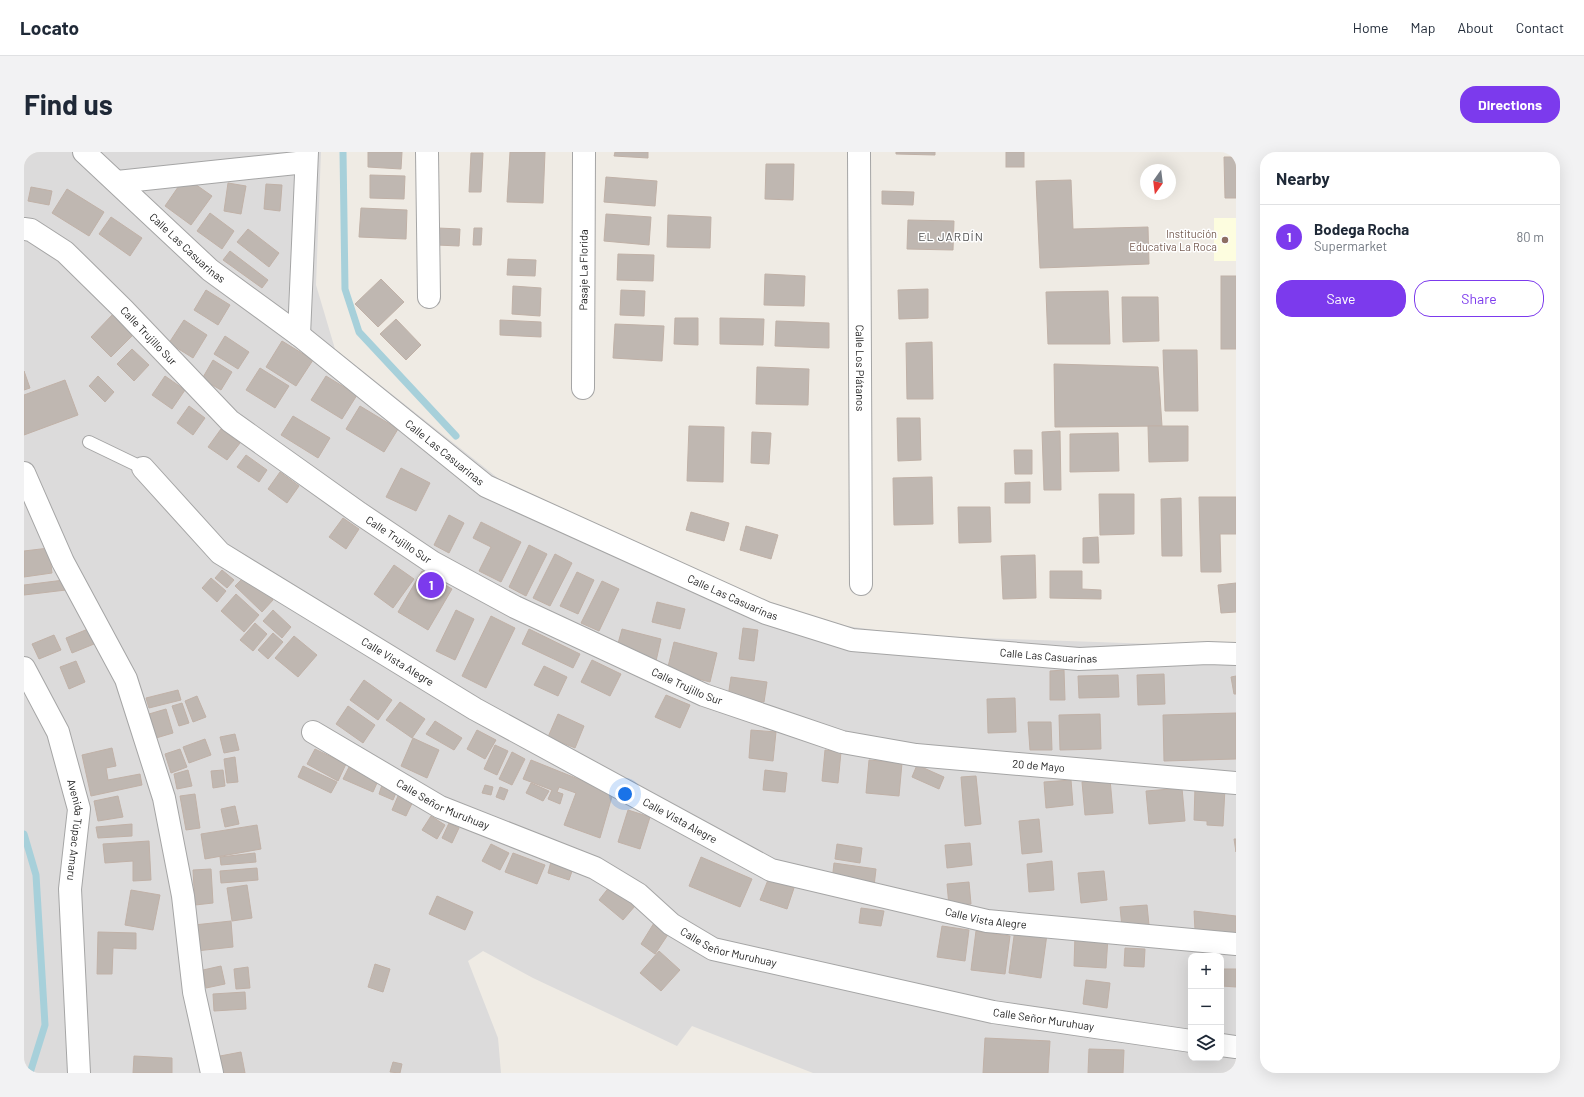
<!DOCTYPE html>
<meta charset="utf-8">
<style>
body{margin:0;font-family:Barlow,sans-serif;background:#f2f2f3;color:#1f2937}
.controls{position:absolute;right:12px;bottom:12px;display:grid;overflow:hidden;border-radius:8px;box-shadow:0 4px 16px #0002}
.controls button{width:36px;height:36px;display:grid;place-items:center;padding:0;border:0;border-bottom:1px solid #e0e1e3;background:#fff;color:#1f2937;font:20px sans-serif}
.compass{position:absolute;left:1116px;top:12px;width:36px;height:36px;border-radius:50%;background:#fff;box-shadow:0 4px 16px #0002;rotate:194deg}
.you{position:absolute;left:601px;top:642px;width:14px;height:14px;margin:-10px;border:3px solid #fff;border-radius:50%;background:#1a73e8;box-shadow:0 0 0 6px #1a73e833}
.badge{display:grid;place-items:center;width:26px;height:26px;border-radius:50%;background:#7c3aed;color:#fff;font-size:13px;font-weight:700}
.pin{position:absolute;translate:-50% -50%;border:2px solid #fff;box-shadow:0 1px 4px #0006}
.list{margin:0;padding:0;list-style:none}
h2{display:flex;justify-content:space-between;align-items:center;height:52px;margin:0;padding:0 16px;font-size:17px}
h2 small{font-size:13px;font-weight:400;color:#747a83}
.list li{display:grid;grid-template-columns:26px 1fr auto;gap:12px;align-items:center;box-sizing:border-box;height:64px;padding:0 16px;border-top:1px solid #e0e1e3}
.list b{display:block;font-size:15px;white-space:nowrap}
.list p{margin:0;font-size:13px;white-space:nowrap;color:#747a83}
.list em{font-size:13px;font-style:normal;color:#747a83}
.actions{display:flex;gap:8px;padding:12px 16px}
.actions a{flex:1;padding:9px 0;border:1px solid #7c3aed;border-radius:16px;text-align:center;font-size:14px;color:#7c3aed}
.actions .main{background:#7c3aed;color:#fff}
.icon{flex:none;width:22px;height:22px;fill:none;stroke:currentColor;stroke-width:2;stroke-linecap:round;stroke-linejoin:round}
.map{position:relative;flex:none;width:1212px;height:921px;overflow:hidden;border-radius:16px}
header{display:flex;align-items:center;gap:24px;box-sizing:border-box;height:56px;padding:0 20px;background:#fff;border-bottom:1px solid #e0e1e3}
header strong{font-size:19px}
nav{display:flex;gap:22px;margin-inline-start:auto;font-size:14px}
.intro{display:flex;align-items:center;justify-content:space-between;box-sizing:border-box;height:96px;padding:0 24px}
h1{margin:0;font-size:28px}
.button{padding:10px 18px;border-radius:16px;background:#7c3aed;color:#fff;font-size:14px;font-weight:700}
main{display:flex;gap:24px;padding:0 24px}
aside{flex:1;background:#fff;border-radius:16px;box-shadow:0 4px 16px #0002}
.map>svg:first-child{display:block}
</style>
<header>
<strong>Locato</strong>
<nav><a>Home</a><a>Map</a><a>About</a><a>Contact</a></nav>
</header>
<div class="intro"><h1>Find us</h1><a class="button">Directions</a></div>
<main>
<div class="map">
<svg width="1212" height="921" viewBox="0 0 1212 921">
<rect width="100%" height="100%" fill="#efebe4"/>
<path fill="#dcdbdb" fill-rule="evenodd" d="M0,0H297L292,133L311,197L475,327L713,440L815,473L895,484L1160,493L1212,497V921H789L668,874L653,894L509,826L459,799L444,809L474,886L477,921H0ZM1167,804H1197V906H1167Z"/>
<rect fill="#fdfddf" x="1190" y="66" width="22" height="43"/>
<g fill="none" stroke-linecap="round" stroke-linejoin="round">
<g stroke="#a7d0da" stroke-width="7">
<polyline points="319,0 321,137 335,180 432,284"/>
<polyline points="0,682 12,723 21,873 6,921"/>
</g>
</g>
<g fill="#bfb7b1" stroke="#c0b1a7">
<polygon points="344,0 378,0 377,17 344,15"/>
<polygon points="486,0 521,0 519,51 483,50"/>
<polygon points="591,0 624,0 624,6 590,4"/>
<polygon points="872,0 911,0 911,3 872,2"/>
<rect x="982" y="0" width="18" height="15"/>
<polygon points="447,1 459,1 457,40 445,40"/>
<polygon points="1200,5 1212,5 1212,46 1201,46"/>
<polygon points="742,12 770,12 769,48 741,47"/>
<polygon points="346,23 381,24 380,47 346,46"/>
<polygon points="161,25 188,44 167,73 141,54"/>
<polygon points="582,25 633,29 631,54 580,50"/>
<polygon points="1047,28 1049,77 1124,75 1125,112 1016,116 1012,29"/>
<polygon points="204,31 222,34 217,62 200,59"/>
<polygon points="242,32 258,33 256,59 240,57"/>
<polygon points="7,35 28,39 25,53 4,49"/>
<polygon points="43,37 80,60 65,84 28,61"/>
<polygon points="858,39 890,40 889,53 858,52"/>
<polygon points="337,56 383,58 382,87 335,85"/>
<polygon points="186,61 210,79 198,97 173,79"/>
<polygon points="582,62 627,65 625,93 580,89"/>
<polygon points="644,63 687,65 686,96 643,95"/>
<polygon points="87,65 118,86 106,104 75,82"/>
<polygon points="884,68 930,69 929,98 883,97"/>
<polygon points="414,76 436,77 435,94 413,93"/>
<polygon points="450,76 458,76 457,93 449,93"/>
<polygon points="224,77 255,101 245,115 213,90"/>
<polygon points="206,99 244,128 238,136 199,108"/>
<polygon points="594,102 630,103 629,129 593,128"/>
<polygon points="484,107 512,108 511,124 483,123"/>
<polygon points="741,122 781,124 780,154 740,153"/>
<rect x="1197" y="124" width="15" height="73"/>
<polygon points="357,127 380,150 354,175 331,152"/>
<polygon points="489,134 517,136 516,164 488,162"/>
<polygon points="904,137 904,166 875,167 874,138"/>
<polygon points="182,138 206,153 194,173 170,158"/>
<polygon points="597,138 621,139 620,164 596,163"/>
<polygon points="1084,139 1086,192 1024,192 1022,140"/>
<polygon points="1098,145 1134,145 1135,189 1099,190"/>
<polygon points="90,161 111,181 87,205 67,185"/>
<polygon points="651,166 674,166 674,193 650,192"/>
<polygon points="696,166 740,167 739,193 696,192"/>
<polygon points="372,167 397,193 382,208 356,182"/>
<polygon points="160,168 183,183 169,206 145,191"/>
<polygon points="476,168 517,170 517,185 476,183"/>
<polygon points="752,169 805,171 805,196 751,194"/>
<polygon points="591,172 640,174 638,209 589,206"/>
<polygon points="201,184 225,200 214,217 190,202"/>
<polygon points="258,189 289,208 272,234 242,215"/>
<polygon points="908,190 909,247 883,247 882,191"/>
<polygon points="108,197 125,213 110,229 93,212"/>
<polygon points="1139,198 1173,198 1174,259 1141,259"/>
<polygon points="189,208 208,220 197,238 178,227"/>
<polygon points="1030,212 1134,215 1138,274 1031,275"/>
<polygon points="733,215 785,217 784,253 732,252"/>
<polygon points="236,216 265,234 251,256 222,238"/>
<polygon points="0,219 6,236 0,238"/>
<polygon points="74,224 90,240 81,250 65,234"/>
<polygon points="141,224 161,238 148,257 128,243"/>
<polygon points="302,224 333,243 318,267 287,248"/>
<polygon points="41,228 54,263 0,283 0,243"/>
<polygon points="165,254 181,266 169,283 153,271"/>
<polygon points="336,254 374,277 360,300 322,277"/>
<polygon points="269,264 306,286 294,306 257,283"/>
<polygon points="873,266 896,266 897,308 874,309"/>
<polygon points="665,274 700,275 699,330 663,329"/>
<polygon points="1124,274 1164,274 1164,309 1125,310"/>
<polygon points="197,277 216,291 203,308 184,295"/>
<polygon points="1036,279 1037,338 1020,338 1018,280"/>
<polygon points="728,280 747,281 745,312 727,311"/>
<polygon points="1094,281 1095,319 1046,320 1046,282"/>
<polygon points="990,298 1008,298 1008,322 991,322"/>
<polygon points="222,303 243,318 235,330 213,315"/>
<polygon points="377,316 406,331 392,359 362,345"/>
<polygon points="256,320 275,334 263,351 244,337"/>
<polygon points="908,325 909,372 870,373 869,326"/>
<polygon points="1006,330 1006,351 981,351 981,331"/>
<polygon points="1075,342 1110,342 1110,382 1076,383"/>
<polygon points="1175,345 1212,345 1212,382 1196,382 1197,420 1177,420"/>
<polygon points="1157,346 1158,404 1138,404 1137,347"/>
<polygon points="934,355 966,355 967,390 935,391"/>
<polygon points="667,360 705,371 700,389 662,378"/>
<polygon points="425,363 440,371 425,401 410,393"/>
<polygon points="319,366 335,377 322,397 305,385"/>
<polygon points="457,370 497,390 477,430 455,419 467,395 449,386"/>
<polygon points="722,374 754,383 747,407 716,398"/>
<polygon points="1074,385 1075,411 1059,411 1059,386"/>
<polygon points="505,393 523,402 502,444 485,435"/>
<polygon points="25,396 28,421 0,425 0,399"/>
<polygon points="531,402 548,411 526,454 509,446"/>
<polygon points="1011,403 1012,446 979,447 977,404"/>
<polygon points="370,413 390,427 369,456 350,442"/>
<polygon points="198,418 210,428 203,436 191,426"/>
<polygon points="398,419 428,437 404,478 374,460"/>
<polygon points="1026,419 1058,419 1058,437 1077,438 1077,447 1026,446"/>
<polygon points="553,420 570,428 554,462 536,454"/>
<polygon points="223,422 249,448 238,460 211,434"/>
<polygon points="187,426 202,439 193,450 178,436"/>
<polygon points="40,428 42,438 0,443 0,433"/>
<polygon points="578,429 595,437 575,479 557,471"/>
<polygon points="1212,431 1212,460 1197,461 1194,433"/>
<polygon points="212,442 235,463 220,480 197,459"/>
<polygon points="633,450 661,457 656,477 628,470"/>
<polygon points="249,458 267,475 258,486 239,469"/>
<polygon points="432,458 450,467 431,508 412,499"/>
<polygon points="467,464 491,476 462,536 438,524"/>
<polygon points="231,471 243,482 229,499 216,488"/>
<polygon points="719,476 734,478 730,509 715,507"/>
<polygon points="64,477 70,492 48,501 42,486"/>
<polygon points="505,477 556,502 549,516 498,492"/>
<polygon points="598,477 637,487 632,509 592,499"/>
<polygon points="249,481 259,490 244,507 234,498"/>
<polygon points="30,483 37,498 15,507 8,492"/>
<polygon points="270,484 293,503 274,525 251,506"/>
<polygon points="650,490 693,501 686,530 643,519"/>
<polygon points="568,508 597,522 586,544 557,530"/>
<polygon points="52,509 61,530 45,537 36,515"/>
<polygon points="520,514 543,525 534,544 510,533"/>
<polygon points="1040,518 1041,548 1026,548 1026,519"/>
<polygon points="1140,522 1141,552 1114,553 1113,523"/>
<polygon points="1094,523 1095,545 1055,546 1054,524"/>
<polygon points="1212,524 1212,542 1210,542 1207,525"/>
<polygon points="707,525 743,530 740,550 704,545"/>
<polygon points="340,528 368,548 354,568 326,548"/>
<polygon points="154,538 157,548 125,556 122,546"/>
<polygon points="642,543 666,553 656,576 631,565"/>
<polygon points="173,544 182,565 169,570 161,549"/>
<polygon points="991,546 992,580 964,581 963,547"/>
<polygon points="376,550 401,567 388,586 362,568"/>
<polygon points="158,551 165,571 155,574 148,554"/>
<polygon points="324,554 351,573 339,591 312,572"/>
<polygon points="142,557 149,581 132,586 125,562"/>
<polygon points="1212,561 1212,607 1140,609 1139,563"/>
<polygon points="534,562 560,574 551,596 524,585"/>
<polygon points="1076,562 1077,597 1036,598 1035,563"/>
<polygon points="411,569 438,586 430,598 402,582"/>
<polygon points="1004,570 1027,570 1028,598 1006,598"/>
<polygon points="453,578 472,588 461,607 443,597"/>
<polygon points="727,578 752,580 749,609 725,606"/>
<polygon points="211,582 215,598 200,601 196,585"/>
<polygon points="389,586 415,598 403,626 377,614"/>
<polygon points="181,587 187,603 165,611 159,595"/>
<polygon points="471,593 484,599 473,623 460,617"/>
<polygon points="88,596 92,614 82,616 84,628 116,622 118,633 67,644 58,603"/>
<polygon points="156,597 163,615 147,621 141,602"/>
<polygon points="291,597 322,612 314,629 283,612"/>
<polygon points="801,598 817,600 814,631 798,629"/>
<polygon points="488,600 501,607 488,633 475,627"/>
<polygon points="211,605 214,630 203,631 200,607"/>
<polygon points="507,608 589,641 576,686 540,673 552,641 535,635 533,640 539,642 536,652 524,647 528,638 499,627"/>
<polygon points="845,608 878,611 875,644 842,641"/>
<polygon points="327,611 356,624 349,640 319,627"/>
<polygon points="893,613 920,625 915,637 888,625"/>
<polygon points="279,614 313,630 307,641 274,625"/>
<polygon points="164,618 168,634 153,637 150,622"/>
<polygon points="199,618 201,634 189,636 187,619"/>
<polygon points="741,618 763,621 761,640 739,638"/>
<polygon points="952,624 957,672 941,674 937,625"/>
<polygon points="1086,627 1089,661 1061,663 1058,630"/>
<polygon points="1047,628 1049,653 1022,656 1020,630"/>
<polygon points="359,630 374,636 369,648 355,642"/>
<polygon points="507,631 525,639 519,649 502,641"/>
<polygon points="461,633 469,635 467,643 458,641"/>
<polygon points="476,635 484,638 480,648 472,645"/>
<polygon points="1171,635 1201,636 1199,674 1183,673 1183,669 1170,668"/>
<polygon points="1158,636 1161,669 1125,672 1122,639"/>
<polygon points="377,637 392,643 382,664 368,658"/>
<polygon points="171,642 176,676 162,678 156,644"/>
<polygon points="94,644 99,665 74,669 70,649"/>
<polygon points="211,654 215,672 201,675 197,657"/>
<polygon points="604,658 626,665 616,697 594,690"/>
<polygon points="407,664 421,673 413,687 398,678"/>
<polygon points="1015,667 1018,700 998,702 995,669"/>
<polygon points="425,671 435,676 428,691 418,686"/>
<polygon points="108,672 108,684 74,686 72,675"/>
<polygon points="233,673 237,697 181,707 177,682"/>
<polygon points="1210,687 1212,687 1212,700"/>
<polygon points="125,689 127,728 109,729 109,709 81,711 79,692"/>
<polygon points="946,691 948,713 923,716 921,693"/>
<polygon points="467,692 485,701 476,718 458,709"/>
<polygon points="813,692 838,696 836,711 811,707"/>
<polygon points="231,701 232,710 197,713 196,705"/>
<polygon points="489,701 521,713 513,732 481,720"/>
<polygon points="677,705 728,727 716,755 665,734"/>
<polygon points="528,706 550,713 545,728 524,721"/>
<polygon points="1028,709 1030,738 1005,740 1003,712"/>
<polygon points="810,711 852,717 850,734 808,729"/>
<polygon points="233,716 234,728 197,731 196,719"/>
<polygon points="187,717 189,751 171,753 169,718"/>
<polygon points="1080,719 1083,748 1057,751 1054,721"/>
<polygon points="744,728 770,736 763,757 736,748"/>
<polygon points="945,730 947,752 925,754 923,732"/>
<polygon points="223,733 228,766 208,769 203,736"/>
<polygon points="586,734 611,754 599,768 575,748"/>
<polygon points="107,738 136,743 129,778 101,773"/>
<polygon points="413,744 449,760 441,778 405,762"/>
<polygon points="1123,753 1125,773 1098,775 1096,755"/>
<polygon points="837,756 860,759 857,774 835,771"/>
<polygon points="1170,759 1212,764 1212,783 1171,778"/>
<polygon points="207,769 209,795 172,799 170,773"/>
<polygon points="630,771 645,781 631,802 617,792"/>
<polygon points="918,774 945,778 941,809 913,805"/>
<polygon points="991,777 1023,782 1017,826 985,821"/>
<polygon points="952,779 986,784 981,822 947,818"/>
<polygon points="74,780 112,781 112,797 89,796 88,822 73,822"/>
<polygon points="1051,783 1084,785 1082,816 1050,814"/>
<polygon points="1101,796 1121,797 1120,815 1100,814"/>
<polygon points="635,799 656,818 637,839 616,821"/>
<polygon points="351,812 366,817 359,840 344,835"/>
<polygon points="197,814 201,832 182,836 179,818"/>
<polygon points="224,815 226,836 212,837 210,817"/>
<polygon points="1197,817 1212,817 1212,835 1198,834"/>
<polygon points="1062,828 1086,831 1083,856 1059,852"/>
<polygon points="221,840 222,857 190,859 189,842"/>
<polygon points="961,886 1026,889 1024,921 959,921"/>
<polygon points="1065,897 1100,898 1099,921 1064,921"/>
<polygon points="217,900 221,921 199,921 196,904"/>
<polygon points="110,904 148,906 148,921 109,921"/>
<polygon points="369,910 378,912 376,921 366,920"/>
</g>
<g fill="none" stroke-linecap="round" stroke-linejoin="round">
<defs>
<polyline id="lane" points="65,290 119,316"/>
<g id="street">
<path id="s1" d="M60,0L186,118L275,183L462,334L742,461L828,488L1055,507L1184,501L1212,502"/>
<polyline points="403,0 405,145"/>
<path id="s2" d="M835,0L837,432"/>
<polyline points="93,30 282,10"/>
<path id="s3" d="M0,77L7,78L41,100L99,157L206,269L335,361L408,410L491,455L680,543L818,590L892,603L1212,631"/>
<polyline points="275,183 283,0"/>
<path id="s4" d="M559,236L560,0"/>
<path id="s5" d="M119,316L196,401L451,557L747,718L963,769L1212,792"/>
<polyline points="0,321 39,410 102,527 140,646 159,744 170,840 188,921"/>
<path id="s6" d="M0,516L34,580L55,657L46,737L55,921"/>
<path id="s7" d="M289,580L416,655L571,716L614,742L647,772L689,797L969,860L1167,889"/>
<polyline points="1197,893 1212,895"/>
</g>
</defs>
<use href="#lane" stroke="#a5a5a5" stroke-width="14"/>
<use href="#street" stroke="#a5a5a5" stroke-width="24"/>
<use href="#lane" stroke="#fff" stroke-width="12"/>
<use href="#street" stroke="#fff" stroke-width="22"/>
</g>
<circle fill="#8d6e63" stroke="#fff" stroke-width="1.5" cx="1201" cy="88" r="4"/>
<g text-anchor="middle" stroke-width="3" stroke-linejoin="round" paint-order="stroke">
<g font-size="11" fill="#785e54" stroke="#fff" text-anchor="end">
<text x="1193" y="86">Institución<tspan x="1193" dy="13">Educativa La Roca</tspan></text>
</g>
<g font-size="11" fill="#1e1e1e" stroke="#fff">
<text dy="4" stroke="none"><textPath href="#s1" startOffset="141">Calle Las Casuarinas</textPath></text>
<text dy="4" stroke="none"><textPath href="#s4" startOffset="118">Pasaje La Florida</textPath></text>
<text dy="4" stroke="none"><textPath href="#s3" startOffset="166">Calle Trujillo Sur</textPath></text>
<text dy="4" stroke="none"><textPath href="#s2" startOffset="216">Calle Los Plátanos</textPath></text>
<text dy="4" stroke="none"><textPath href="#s1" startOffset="470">Calle Las Casuarinas</textPath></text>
<text dy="4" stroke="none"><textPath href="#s3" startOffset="490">Calle Trujillo Sur</textPath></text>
<text dy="4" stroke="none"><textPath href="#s1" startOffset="794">Calle Las Casuarinas</textPath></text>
<text dy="4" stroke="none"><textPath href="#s1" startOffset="1118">Calle Las Casuarinas</textPath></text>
<text dy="4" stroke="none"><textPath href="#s5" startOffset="323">Calle Vista Alegre</textPath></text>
<text dy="4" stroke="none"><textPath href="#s3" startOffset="814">Calle Trujillo Sur</textPath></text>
<text dy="4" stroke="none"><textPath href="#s3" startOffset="1177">20 de Mayo</textPath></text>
<text dy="4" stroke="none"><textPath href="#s7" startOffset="149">Calle Señor Muruhuay</textPath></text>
<text dy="4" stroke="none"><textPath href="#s5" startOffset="647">Calle Vista Alegre</textPath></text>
<text dy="4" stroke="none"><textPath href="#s6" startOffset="173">Avenida Túpac Amaru</textPath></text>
<text dy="4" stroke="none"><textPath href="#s5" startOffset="971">Calle Vista Alegre</textPath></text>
<text dy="4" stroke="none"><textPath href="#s7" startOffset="472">Calle Señor Muruhuay</textPath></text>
<text dy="4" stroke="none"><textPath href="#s7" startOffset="796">Calle Señor Muruhuay</textPath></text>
</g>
<g font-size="12" letter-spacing="1" fill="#515151" stroke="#fff">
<text x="927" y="89">EL JARDÍN</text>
</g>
</g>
</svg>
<div class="controls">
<button>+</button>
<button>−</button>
<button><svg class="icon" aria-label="layers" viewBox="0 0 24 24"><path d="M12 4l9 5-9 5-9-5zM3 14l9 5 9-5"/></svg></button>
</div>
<svg class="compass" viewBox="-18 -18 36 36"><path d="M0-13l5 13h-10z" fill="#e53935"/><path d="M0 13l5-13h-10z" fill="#747a83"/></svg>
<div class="you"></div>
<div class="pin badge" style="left:407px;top:433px">1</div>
</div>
<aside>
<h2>Nearby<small></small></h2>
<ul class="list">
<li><span class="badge">1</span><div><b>Bodega Rocha</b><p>Supermarket</p></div><em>80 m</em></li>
</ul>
<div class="actions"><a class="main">Save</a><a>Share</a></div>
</aside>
</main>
